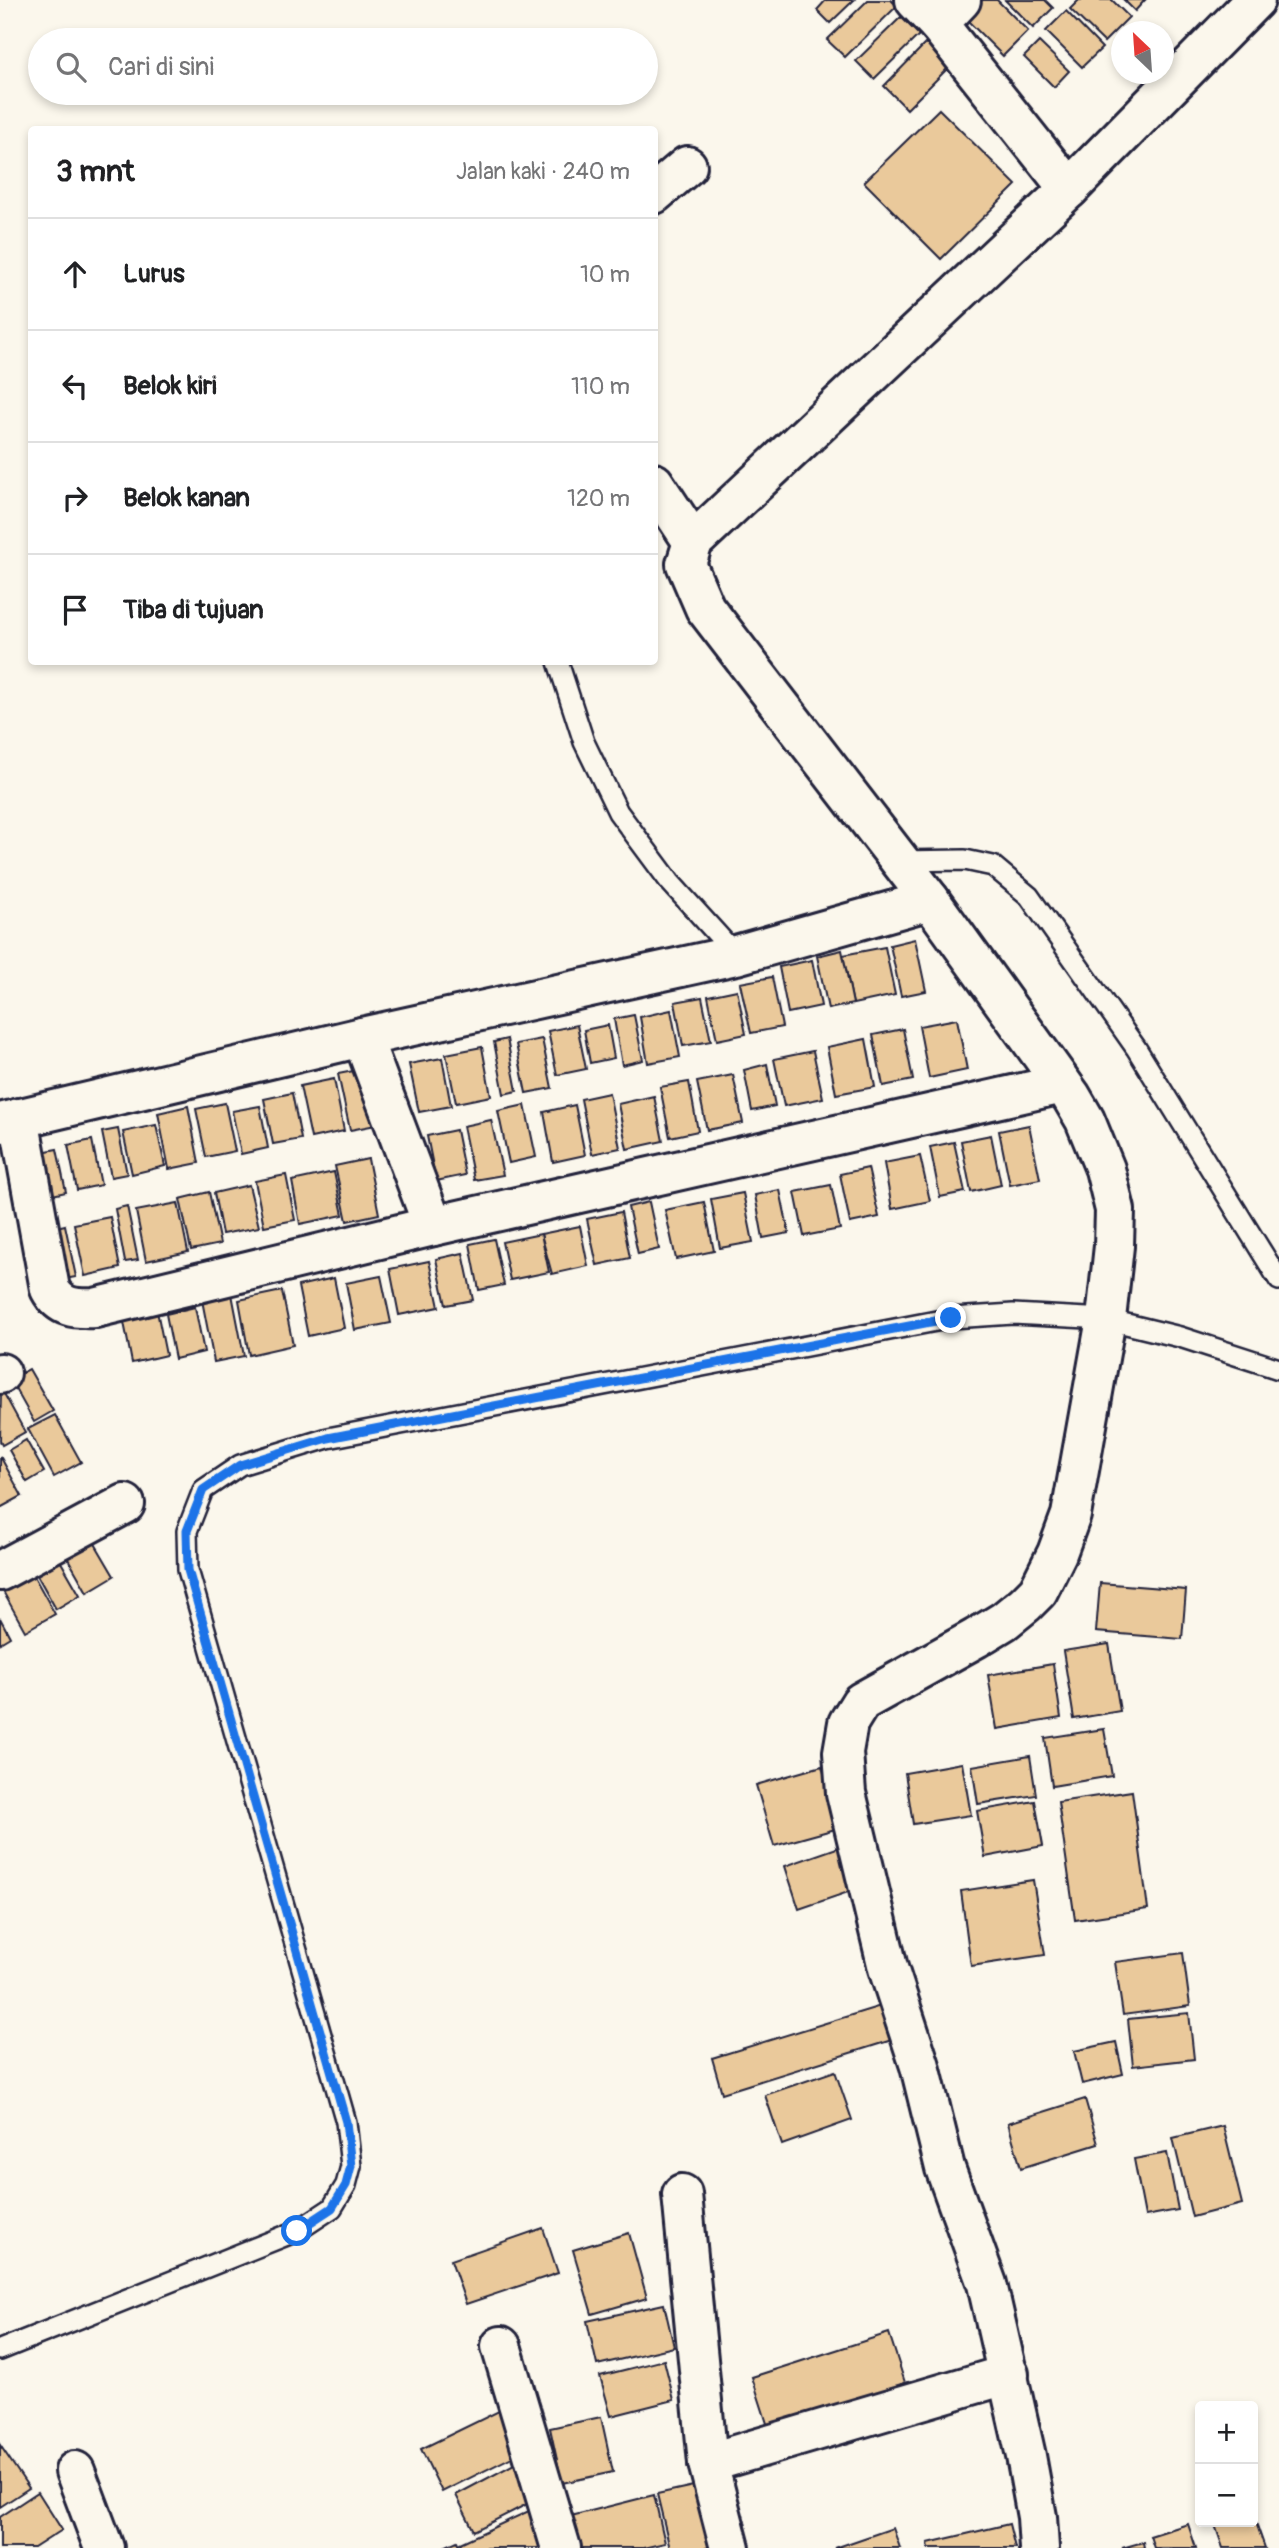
<!DOCTYPE html>
<html lang="id">
<meta charset="utf-8">
<style>
body{margin:0;font-family:Pangolin,sans-serif;background:#f6f6f6;color:#202124}
.controls{position:absolute;right:21px;bottom:21px;display:grid;overflow:hidden;border-radius:7px;box-shadow:0 4px 10px #0003}
.controls button{width:63px;height:63px;display:grid;place-items:center;padding:0;border:0;border-bottom:2px solid #e0e0e0;background:#fff;color:#202124;font:35px sans-serif}
.compass{position:absolute;left:1111px;top:21px;width:63px;height:63px;border-radius:50%;background:#fff;box-shadow:0 4px 10px #0003;rotate:335deg}
.stop{position:absolute;width:21px;height:21px;margin:-16px;border:5px solid #1a73e8;border-radius:50%;background:#fff}
.stop.end{background:#1a73e8;border-color:#fff;box-shadow:0 2px 7px #0008}
.list{margin:0;padding:0;list-style:none}
h2{display:flex;justify-content:space-between;align-items:center;height:91px;margin:0;padding:0 28px;font-size:30px}
h2 small{font-size:23px;font-weight:400;color:#757577}
.list li{display:grid;grid-template-columns:46px 1fr auto;gap:21px;align-items:center;box-sizing:border-box;height:112px;padding:0 28px;border-top:2px solid #e0e0e0}
.list b{display:block;font-size:26px;white-space:nowrap}
.list em{font-size:23px;font-style:normal;color:#757577}
.icon{flex:none;width:38px;height:38px;fill:none;stroke:currentColor;stroke-width:2;stroke-linecap:round;stroke-linejoin:round}
.map{position:relative;flex:none;width:1279px;height:2548px;overflow:hidden}
.search{position:absolute;background:#fff;box-shadow:0 4px 10px #0003;left:28px;top:28px;width:630px;height:77px;display:flex;align-items:center;gap:18px;box-sizing:border-box;padding:0 24px;border-radius:38px;color:#757577;font-size:26px}
.panel{position:absolute;background:#fff;box-shadow:0 4px 10px #0003;left:28px;top:126px;width:630px;height:539px;border-radius:7px}
.map>svg:first-child{display:block}
</style>
<div class="map">
<svg width="1279" height="2548" viewBox="0 0 1279 2548">
<rect width="100%" height="100%" fill="#fbf7ec"/>
<filter id="ink" filterUnits="userSpaceOnUse"><feTurbulence type="fractalNoise" baseFrequency=".0143" numOctaves="2"/><feDisplacementMap in="SourceGraphic" scale="14" xChannelSelector="R" yChannelSelector="G"/><feConvolveMatrix kernelMatrix="1 2 1 2 8 2 1 2 1" color-interpolation-filters="sRGB"/></filter>
<g filter="url(#ink)">
<g fill="#eac99b" stroke="#22223b" stroke-width="2">
<polygon points="826,0 854,0 830,23 817,10"/>
<polygon points="868,0 891,0 897,6 845,57 827,40"/>
<polygon points="979,0 997,0 1028,31 1003,56 963,16"/>
<polygon points="1005,0 1045,0 1053,8 1033,28"/>
<polygon points="1079,0 1112,0 1129,17 1104,42 1070,9"/>
<polygon points="1124,0 1145,0 1135,11"/>
<polygon points="1066,11 1102,48 1082,67 1046,31"/>
<polygon points="901,17 919,35 874,79 856,61"/>
<polygon points="1039,42 1069,71 1054,87 1024,57"/>
<polygon points="926,43 950,66 907,109 884,86"/>
<polygon points="939,109 1016,185 941,259 864,182"/>
<polygon points="915,939 926,991 901,996 890,945"/>
<polygon points="885,947 895,995 853,1004 843,955"/>
<polygon points="842,950 853,1004 828,1009 817,956"/>
<polygon points="812,960 821,1006 788,1013 779,967"/>
<polygon points="772,977 782,1027 751,1033 740,983"/>
<polygon points="737,990 746,1034 717,1040 708,996"/>
<polygon points="702,997 711,1041 683,1046 675,1002"/>
<polygon points="671,1010 680,1057 648,1063 640,1017"/>
<polygon points="634,1015 643,1060 622,1065 614,1019"/>
<polygon points="957,1019 967,1070 929,1078 919,1026"/>
<polygon points="577,1025 586,1069 557,1075 548,1031"/>
<polygon points="608,1025 614,1058 590,1063 584,1030"/>
<polygon points="903,1029 913,1080 883,1086 873,1035"/>
<polygon points="507,1039 517,1091 504,1094 494,1042"/>
<polygon points="542,1039 552,1088 526,1093 516,1044"/>
<polygon points="866,1039 875,1087 836,1094 827,1047"/>
<polygon points="482,1047 491,1096 456,1103 446,1054"/>
<polygon points="813,1051 823,1098 784,1106 774,1059"/>
<polygon points="442,1058 451,1106 419,1112 409,1064"/>
<polygon points="767,1064 775,1106 752,1111 744,1070"/>
<polygon points="364,1069 376,1125 350,1130 338,1074"/>
<polygon points="733,1075 743,1123 707,1130 697,1082"/>
<polygon points="334,1079 344,1131 311,1138 300,1086"/>
<polygon points="689,1082 698,1131 670,1137 660,1087"/>
<polygon points="292,1093 301,1139 273,1144 264,1099"/>
<polygon points="609,1093 620,1148 592,1154 581,1099"/>
<polygon points="654,1096 663,1141 627,1149 618,1104"/>
<polygon points="225,1103 235,1151 206,1157 196,1109"/>
<polygon points="525,1105 536,1157 509,1163 498,1111"/>
<polygon points="575,1105 585,1155 553,1162 544,1112"/>
<polygon points="188,1106 199,1163 169,1169 158,1113"/>
<polygon points="260,1106 268,1148 241,1154 232,1111"/>
<polygon points="491,1120 503,1175 474,1180 463,1126"/>
<polygon points="156,1125 165,1166 132,1174 123,1132"/>
<polygon points="1029,1125 1040,1179 1010,1185 999,1131"/>
<polygon points="118,1129 127,1174 111,1177 102,1132"/>
<polygon points="456,1130 465,1175 436,1181 427,1136"/>
<polygon points="991,1135 1001,1185 971,1192 961,1141"/>
<polygon points="92,1140 101,1185 77,1190 68,1145"/>
<polygon points="954,1142 965,1192 940,1197 930,1147"/>
<polygon points="57,1149 66,1192 39,1198 31,1154"/>
<polygon points="920,1156 930,1201 892,1209 884,1163"/>
<polygon points="368,1159 379,1214 347,1221 335,1166"/>
<polygon points="868,1168 879,1217 850,1223 840,1174"/>
<polygon points="334,1172 343,1215 300,1224 292,1181"/>
<polygon points="286,1175 295,1220 264,1226 255,1181"/>
<polygon points="249,1185 259,1227 222,1234 214,1193"/>
<polygon points="831,1185 840,1229 804,1236 795,1192"/>
<polygon points="780,1190 789,1233 763,1238 755,1195"/>
<polygon points="209,1192 220,1244 191,1250 180,1199"/>
<polygon points="743,1193 753,1242 720,1248 711,1199"/>
<polygon points="649,1202 659,1249 638,1254 628,1207"/>
<polygon points="704,1202 714,1251 676,1259 665,1210"/>
<polygon points="178,1203 188,1252 146,1261 136,1211"/>
<polygon points="127,1206 138,1260 125,1262 115,1209"/>
<polygon points="621,1212 630,1258 597,1265 587,1219"/>
<polygon points="110,1217 120,1268 85,1276 74,1224"/>
<polygon points="65,1225 76,1277 58,1280 48,1229"/>
<polygon points="580,1226 588,1266 552,1274 541,1234"/>
<polygon points="541,1234 549,1272 510,1280 502,1242"/>
<polygon points="494,1239 504,1285 479,1290 470,1244"/>
<polygon points="463,1253 473,1300 446,1305 436,1259"/>
<polygon points="429,1261 439,1307 399,1315 390,1269"/>
<polygon points="381,1276 391,1323 355,1330 346,1283"/>
<polygon points="334,1278 344,1328 308,1336 298,1286"/>
<polygon points="282,1291 293,1345 249,1355 239,1300"/>
<polygon points="232,1294 244,1356 214,1362 202,1300"/>
<polygon points="195,1307 204,1352 175,1359 166,1314"/>
<polygon points="157,1311 166,1355 132,1363 123,1317"/>
<polygon points="29,1369 53,1411 34,1422 10,1379"/>
<polygon points="1,1388 25,1432 2,1445 0,1441"/>
<polygon points="55,1415 81,1462 54,1477 28,1429"/>
<polygon points="26,1440 44,1472 27,1482 9,1450"/>
<polygon points="0,1456 22,1496 0,1508"/>
<polygon points="90,1535 114,1576 87,1592 63,1550"/>
<polygon points="54,1550 80,1595 56,1609 31,1564"/>
<polygon points="30,1569 55,1614 25,1631 0,1586"/>
<polygon points="1100,1583 1186,1590 1182,1639 1096,1632"/>
<polygon points="0,1618 10,1637 0,1643"/>
<polygon points="1109,1644 1120,1711 1074,1719 1063,1651"/>
<polygon points="1053,1664 1061,1718 997,1729 988,1675"/>
<polygon points="1104,1729 1112,1776 1052,1786 1045,1738"/>
<polygon points="1030,1756 1036,1795 978,1804 972,1766"/>
<polygon points="962,1763 971,1815 913,1824 905,1773"/>
<polygon points="822,1766 839,1828 774,1846 756,1785"/>
<polygon points="1132,1791 1148,1909 1075,1920 1058,1802"/>
<polygon points="1035,1801 1043,1846 985,1857 977,1811"/>
<polygon points="851,1843 866,1886 799,1909 785,1866"/>
<polygon points="1033,1880 1045,1955 971,1966 961,1891"/>
<polygon points="1183,1953 1190,2006 1123,2015 1115,1962"/>
<polygon points="884,2005 895,2039 722,2093 712,2058"/>
<polygon points="1189,2013 1194,2059 1133,2066 1128,2019"/>
<polygon points="1116,2042 1123,2074 1082,2084 1074,2051"/>
<polygon points="835,2071 852,2120 782,2145 765,2095"/>
<polygon points="1085,2099 1098,2144 1021,2168 1008,2123"/>
<polygon points="1223,2126 1242,2204 1192,2217 1173,2138"/>
<polygon points="1167,2153 1178,2210 1145,2216 1134,2159"/>
<polygon points="543,2228 558,2273 466,2304 451,2260"/>
<polygon points="629,2233 647,2298 592,2314 573,2250"/>
<polygon points="664,2304 674,2347 597,2365 587,2321"/>
<polygon points="889,2333 909,2395 772,2439 752,2377"/>
<polygon points="664,2360 674,2400 611,2416 600,2376"/>
<polygon points="507,2407 528,2449 442,2492 421,2449"/>
<polygon points="601,2417 613,2472 562,2483 550,2428"/>
<polygon points="0,2445 29,2488 0,2507"/>
<polygon points="514,2464 533,2501 474,2531 456,2495"/>
<polygon points="707,2483 721,2548 670,2548 657,2494"/>
<polygon points="38,2492 62,2530 34,2548 0,2548 0,2517"/>
<polygon points="654,2495 665,2543 643,2548 579,2548 571,2516"/>
<polygon points="531,2510 548,2548 463,2548 460,2543"/>
<polygon points="1253,2514 1265,2548 1223,2548 1214,2522 1253,2522"/>
<polygon points="1009,2524 1015,2548 929,2548 928,2543"/>
<polygon points="1188,2524 1196,2548 1154,2548 1150,2536"/>
<polygon points="893,2528 900,2548 835,2548"/>
<polygon points="457,2541 460,2548 442,2548"/>
<polygon points="1143,2542 1144,2548 1122,2548"/>
</g>
<g fill="none" stroke-linecap="round" stroke-linejoin="round">
<defs>
<g id="lane">
<polyline points="558,662 584,742 618,812 670,882 736,955"/>
<polyline points="899,861 965,860 993,866 1029,896 1136,1048 1279,1280"/>
<polyline points="0,2350 297,2231 332,2208 346,2185 351,2166 346,2122 188,1570 187,1531 203,1490 240,1465 328,1438 952,1318 1013,1314 1106,1319 1180,1337 1279,1369"/>
</g>
<g id="street">
<polyline points="915,0 938,24 1069,189"/>
<polyline points="938,24 961,0"/>
<polyline points="654,194 687,166"/>
<polyline points="654,483 693,542"/>
<polyline points="362,1037 433,1226"/>
<path d="M19,1118L50,1289C60,1308 75,1309 95,1308L433,1226L1062,1084"/>
<polyline points="0,1123 362,1037 736,955 930,900"/>
<polyline points="0,1374 1,1373"/>
<polyline points="0,1571 125,1504"/>
<polyline points="682,2194 708,2463"/>
<polyline points="501,2346 561,2548"/>
<polyline points="75,2471 104,2548"/>
<polyline points="730,2548 708,2463 1009,2374"/>
</g>
<polyline id="secondary" points="1039,2548 1037,2517 1026,2456 987,2284 945,2168 920,2066 888,1968 846,1793 843,1752 848,1723 861,1702 976,1638 1004,1621 1025,1604 1038,1591 1057,1553 1071,1515 1106,1319 1114,1246 1115,1210 1105,1169 1085,1120 1071,1096 930,900 705,608 686,564 693,542 1069,189 1255,0"/>
</defs>
<use href="#lane" stroke="#22223b" stroke-width="24"/>
<use href="#street" stroke="#22223b" stroke-width="44"/>
<use href="#secondary" stroke="#22223b" stroke-width="44"/>
<use href="#lane" stroke="#fbf7ec" stroke-width="19"/>
<use href="#street" stroke="#fbf7ec" stroke-width="38"/>
<use href="#secondary" stroke="#fbf7ec" stroke-width="38"/>
</g>
</g>
<g fill="none" stroke-linecap="round" stroke-linejoin="round" filter="url(#ink)">
<polyline stroke="#1a73e8" stroke-width="9" points="297,2231 332,2208 346,2185 351,2166 346,2122 188,1570 187,1531 203,1490 240,1465 328,1438 951,1318"/>
</g>
</svg>
<div class="controls">
<button>+</button>
<button>−</button>
</div>
<svg class="compass" viewBox="-18 -18 36 36"><path d="M0-13l5 13h-10z" fill="#e53935"/><path d="M0 13l5-13h-10z" fill="#757577"/></svg>
<div class="stop" style="left:297px;top:2231px"></div>
<div class="stop end" style="left:951px;top:1318px"></div>
<div class="search"><svg class="icon" aria-label="search" viewBox="0 0 24 24"><circle cx="10" cy="10" r="6"/><path d="M15 15l6 6"/></svg>Cari di sini</div>
<section class="panel">
<h2>3 mnt<small>Jalan kaki · 240 m</small></h2>
<ul class="list">
<li><svg class="icon" aria-label="ahead" viewBox="0 0 24 24"><path d="M12 20V5M6 11l6-6 6 6"/></svg><div><b>Lurus</b></div><em>10 m</em></li>
<li><svg class="icon" aria-label="left" viewBox="0 0 24 24"><path d="M17 20v-9H6M10 6l-5 5 5 5"/></svg><div><b>Belok kiri</b></div><em>110 m</em></li>
<li><svg class="icon" aria-label="right" viewBox="0 0 24 24"><path d="M7 20v-9h11M14 6l5 5-5 5"/></svg><div><b>Belok kanan</b></div><em>120 m</em></li>
<li><svg class="icon" aria-label="arrive" viewBox="0 0 24 24"><path d="M6 21V4h12l-3 4 3 4H6"/></svg><div><b>Tiba di tujuan</b></div></li>
</ul>
</section>
</div>
